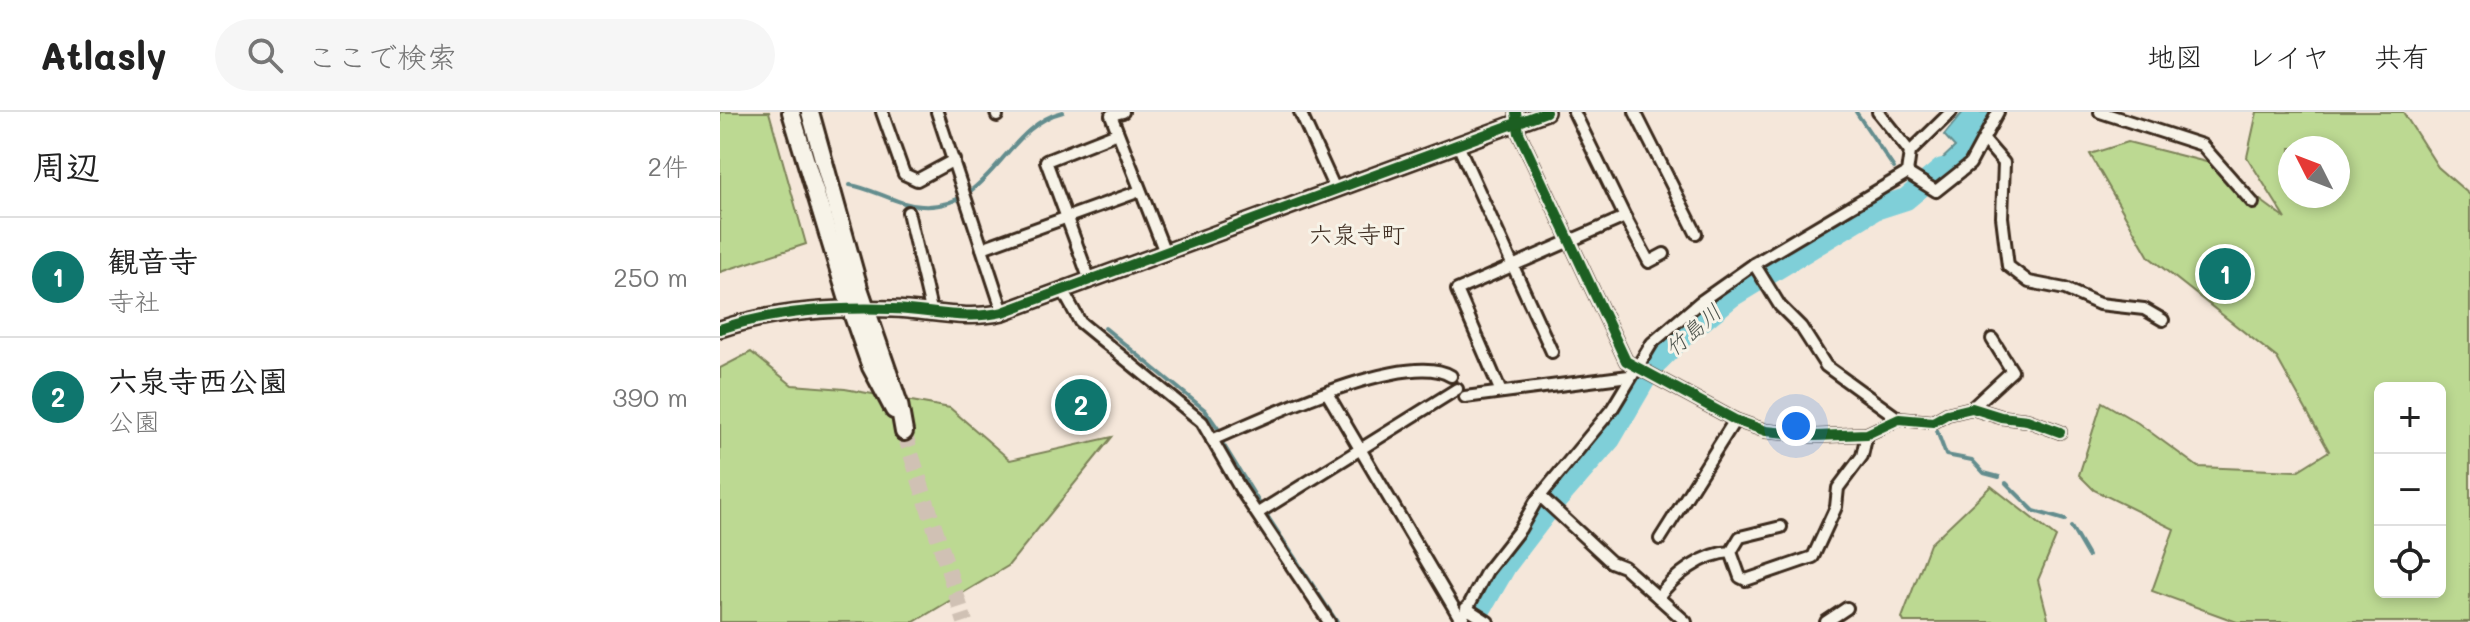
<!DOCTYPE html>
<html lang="ja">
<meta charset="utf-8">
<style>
body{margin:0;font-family:Mali,"Klee One",sans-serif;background:#f6f6f6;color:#222}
.controls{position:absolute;right:24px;bottom:24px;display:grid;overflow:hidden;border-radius:12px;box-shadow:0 4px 12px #0003}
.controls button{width:72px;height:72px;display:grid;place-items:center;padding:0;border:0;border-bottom:2px solid #e0e0e0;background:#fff;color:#222;font:40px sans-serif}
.compass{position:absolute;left:1558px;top:24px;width:72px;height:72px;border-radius:50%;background:#fff;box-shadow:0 4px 12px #0003;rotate:312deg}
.you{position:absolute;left:1076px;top:314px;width:28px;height:28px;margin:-20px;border:6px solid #fff;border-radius:50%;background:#1a73e8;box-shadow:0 0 0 12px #1a73e833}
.badge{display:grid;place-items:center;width:52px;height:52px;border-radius:50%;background:#0f766e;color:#fff;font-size:26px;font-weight:700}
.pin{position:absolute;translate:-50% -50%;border:4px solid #fff;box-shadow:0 2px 8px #0006}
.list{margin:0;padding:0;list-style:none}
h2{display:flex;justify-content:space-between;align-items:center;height:104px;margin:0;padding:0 32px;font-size:34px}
h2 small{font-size:26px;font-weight:400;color:#767676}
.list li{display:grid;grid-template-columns:52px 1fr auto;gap:24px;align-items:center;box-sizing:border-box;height:120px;padding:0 32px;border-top:2px solid #e0e0e0}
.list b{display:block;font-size:30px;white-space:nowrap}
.list p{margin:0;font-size:26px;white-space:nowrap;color:#767676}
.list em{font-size:26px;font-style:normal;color:#767676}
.icon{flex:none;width:44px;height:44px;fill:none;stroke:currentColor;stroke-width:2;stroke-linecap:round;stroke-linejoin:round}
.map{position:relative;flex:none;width:1750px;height:510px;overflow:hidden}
header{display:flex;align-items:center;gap:48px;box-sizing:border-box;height:112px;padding:0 40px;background:#fff;border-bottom:2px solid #e0e0e0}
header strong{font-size:38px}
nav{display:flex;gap:44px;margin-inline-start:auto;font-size:28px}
.search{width:560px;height:72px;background:#f6f6f6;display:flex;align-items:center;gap:20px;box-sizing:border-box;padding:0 28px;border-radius:44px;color:#767676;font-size:30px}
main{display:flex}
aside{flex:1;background:#fff}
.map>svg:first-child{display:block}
</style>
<header>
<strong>Atlasly</strong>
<div class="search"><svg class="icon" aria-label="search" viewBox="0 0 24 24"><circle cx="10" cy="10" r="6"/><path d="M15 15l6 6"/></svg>ここで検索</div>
<nav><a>地図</a><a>レイヤ</a><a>共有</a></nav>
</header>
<main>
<aside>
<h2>周辺<small>2件</small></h2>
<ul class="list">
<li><span class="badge">1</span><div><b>観音寺</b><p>寺社</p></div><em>250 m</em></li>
<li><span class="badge">2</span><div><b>六泉寺西公園</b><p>公園</p></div><em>390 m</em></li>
</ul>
</aside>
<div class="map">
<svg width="1750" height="510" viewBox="0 0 1750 510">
<rect width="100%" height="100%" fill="#f5e7da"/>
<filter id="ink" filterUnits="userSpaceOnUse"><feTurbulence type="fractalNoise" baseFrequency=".0125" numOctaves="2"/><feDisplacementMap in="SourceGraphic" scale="16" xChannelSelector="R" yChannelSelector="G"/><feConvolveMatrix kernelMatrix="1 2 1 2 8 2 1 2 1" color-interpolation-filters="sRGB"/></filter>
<g filter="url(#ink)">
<g fill="#bcd992" stroke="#7c8258" stroke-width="2" fill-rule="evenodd">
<polygon points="0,0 49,0 86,132 0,160"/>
<path d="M1537,0H1683L1718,55L1750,83V510H1517L1432,479L1454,417L1374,378L1359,363L1382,290L1418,311L1478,355L1577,359L1609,339L1557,246L1429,145L1370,42L1408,30L1490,51L1566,107L1527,45ZM1570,36H1618V84H1570ZM1660,276H1720V480H1660Z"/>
<polygon points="31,240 72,273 125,277 230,296 290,348 392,325 288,454 194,510 0,510 0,256"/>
<polygon points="372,270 380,278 380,302 349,314 340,285"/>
<polygon points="1271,374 1336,425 1318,468 1329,510 1184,510 1182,506 1210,432"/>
</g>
<polygon fill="#7fcfd8" stroke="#648d8e" stroke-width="2" points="1243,0 1273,0 1250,46 1218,73 1202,66 1235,35 1224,23"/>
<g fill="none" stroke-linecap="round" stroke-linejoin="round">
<g stroke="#648d8e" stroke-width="4">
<polyline points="1136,0 1174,56"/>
<path d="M130,73C155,77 177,93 202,94C270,98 285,14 343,0"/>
<polyline points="1188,75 1193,81"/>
<polyline points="385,216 485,298 499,318"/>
<polyline points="1217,319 1226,343 1252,348 1264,361 1279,365"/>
<polyline points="503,332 540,392"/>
<polyline points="1286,371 1314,399 1345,408"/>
<polyline points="546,402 617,510"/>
<polyline points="1351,415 1368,444"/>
</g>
<polyline stroke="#7fcfd8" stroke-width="22" points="753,510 786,453 827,399 890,327 932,255 961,226 1012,184 1155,97 1186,87 1222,57"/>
<polyline stroke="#d0c1b4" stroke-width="16" stroke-dasharray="16 8" stroke-linecap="butt" points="184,320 245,510"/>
<defs>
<g id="street">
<polyline points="162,0 184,62 197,68 234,48"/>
<polyline points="217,0 283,200"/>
<polyline points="276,0 277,4"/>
<polyline points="403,0 391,3 444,138"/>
<polyline points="580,0 615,77"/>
<polyline points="796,0 799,21 906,249 915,254 1015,308 1046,319 1095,324 1147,322 1179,307 1213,310 1227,302 1252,296 1281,305 1307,308 1340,320"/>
<polyline points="915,0 976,121"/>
<polyline points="1158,0 1190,40"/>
<polyline points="1380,0 1482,33 1533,91"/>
<polyline points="1264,28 1284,51 1282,105 1288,154 1309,170 1345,177 1379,192 1424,197 1443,208"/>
<polyline points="738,33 832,240"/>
<polyline points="1187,61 1216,79 1250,52 1278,0"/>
<polyline points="188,100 212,202"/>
<polyline points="905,105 929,150 944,142"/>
<polyline points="262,136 420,79"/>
<polyline points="1034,152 1060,194 1081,215 1106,254 1179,307"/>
<polyline points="369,166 326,49 397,21"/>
<polyline points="342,177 360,210 482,310 521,378 609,510"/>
<polyline points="781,280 737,178 905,105 854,0"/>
<polyline points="607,281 741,508"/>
<polyline points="745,285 909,264"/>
<polyline points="1252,296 1292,259 1272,227"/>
<path d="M492,328C539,308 688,236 731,264"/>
<polyline points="820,384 891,450 904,455 966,510"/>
<polyline points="538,401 737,277"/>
<polyline points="940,427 1015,308"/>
<polyline points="1011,440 1020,465 1026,468 1093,445 1116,395 1118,376 1142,344 1147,322"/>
<path d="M938,485C954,464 983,441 1011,440L1020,425L1061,415"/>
<polyline points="746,496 768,510"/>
<polyline points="740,510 767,459 800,417 816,389 892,297 932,231 980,190 1034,152 1187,61 1190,40 1231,0"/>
<polyline points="1106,510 1127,496"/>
</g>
<path id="secondary" d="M0,217C54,199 116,195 172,197C210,198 245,209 283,200L826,0"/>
<g id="primary">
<polyline points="71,0 131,198 151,255 174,298"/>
<polyline points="90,0 139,176 179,292 184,320"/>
</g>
</defs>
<use href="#street" stroke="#3b2a1e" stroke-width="16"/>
<use href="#secondary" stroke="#3b2a1e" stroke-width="20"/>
<use href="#primary" stroke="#3b2a1e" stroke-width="22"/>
<use href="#street" stroke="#f7f3e8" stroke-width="10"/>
<use href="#secondary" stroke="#f7f3e8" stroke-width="14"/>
<use href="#primary" stroke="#f7f3e8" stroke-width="16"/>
<defs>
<g id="cycleway">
<polyline points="796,0 799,21 906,249 915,254 1015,308 1046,319 1095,324 1147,322 1179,307 1213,310 1227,302 1252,296 1281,305 1307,308 1340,320"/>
<path d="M0,217C54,199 116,195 172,197C210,198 245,209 283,200L826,0"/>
</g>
</defs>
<use href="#cycleway" stroke="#f7f3e8" stroke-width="15"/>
<use href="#cycleway" stroke="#1b5e20" stroke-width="10"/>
</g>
</g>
<g text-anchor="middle" stroke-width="6" stroke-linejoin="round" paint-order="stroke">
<g font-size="22" font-style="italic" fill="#4c534c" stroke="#f7f3e8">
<text transform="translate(973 218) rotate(-41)" y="8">竹島川</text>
</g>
<g font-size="24" fill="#3b2a1e" stroke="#f7f3e8">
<text x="637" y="131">六泉寺町</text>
</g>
</g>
</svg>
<div class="controls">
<button>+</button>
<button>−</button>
<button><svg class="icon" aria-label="locate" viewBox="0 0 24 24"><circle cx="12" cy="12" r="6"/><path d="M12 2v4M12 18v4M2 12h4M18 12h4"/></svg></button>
</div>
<svg class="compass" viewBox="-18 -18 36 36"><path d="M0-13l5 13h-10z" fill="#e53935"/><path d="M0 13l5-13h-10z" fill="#767676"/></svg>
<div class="you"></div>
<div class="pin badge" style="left:1505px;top:162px">1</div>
<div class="pin badge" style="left:361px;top:293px">2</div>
</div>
</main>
